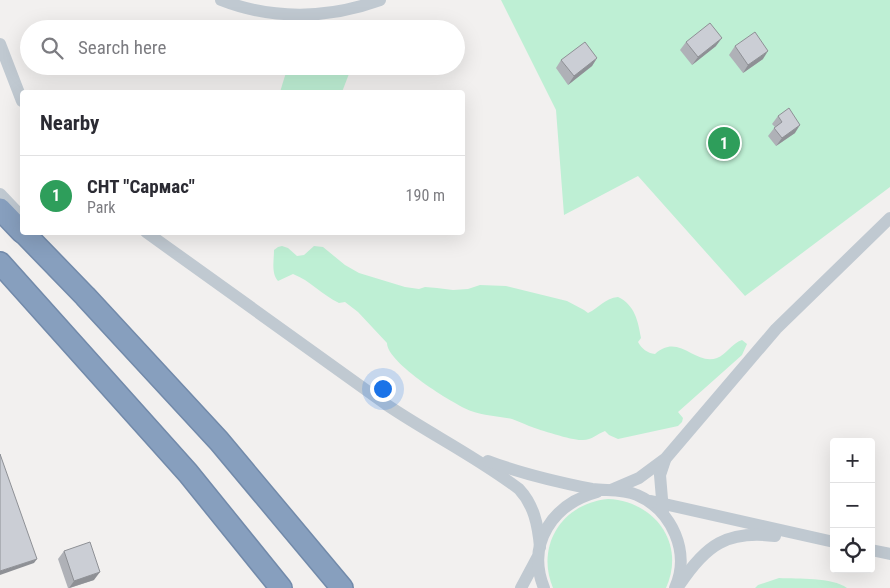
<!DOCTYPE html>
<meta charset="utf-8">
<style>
body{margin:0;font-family:"Roboto Condensed",sans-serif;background:#f2f2f3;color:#2b2b33}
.controls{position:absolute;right:15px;bottom:15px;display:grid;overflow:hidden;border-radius:5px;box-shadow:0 5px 20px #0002}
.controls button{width:45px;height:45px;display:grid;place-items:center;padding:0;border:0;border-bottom:1px solid #e1e1e2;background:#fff;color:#2b2b33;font:25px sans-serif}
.you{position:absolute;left:382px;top:388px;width:18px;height:18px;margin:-12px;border:4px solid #fff;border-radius:50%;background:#1a73e8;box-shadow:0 0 0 8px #1a73e833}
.badge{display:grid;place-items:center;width:32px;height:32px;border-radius:50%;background:#1965e3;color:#fff;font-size:16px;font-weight:700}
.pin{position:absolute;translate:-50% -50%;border:2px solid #fff;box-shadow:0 1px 5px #0006}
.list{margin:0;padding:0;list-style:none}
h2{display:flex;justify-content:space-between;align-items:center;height:65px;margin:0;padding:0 20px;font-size:21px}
h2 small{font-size:16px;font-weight:400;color:#7c7c81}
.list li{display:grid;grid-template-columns:32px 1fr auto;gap:15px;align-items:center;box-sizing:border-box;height:80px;padding:0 20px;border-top:1px solid #e1e1e2}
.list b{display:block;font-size:19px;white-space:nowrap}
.list p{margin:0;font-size:16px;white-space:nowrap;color:#7c7c81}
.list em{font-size:16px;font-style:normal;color:#7c7c81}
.icon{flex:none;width:28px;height:28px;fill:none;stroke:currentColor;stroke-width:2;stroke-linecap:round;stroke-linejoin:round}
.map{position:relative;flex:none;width:890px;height:588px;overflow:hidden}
.search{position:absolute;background:#fff;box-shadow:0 5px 20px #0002;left:20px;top:20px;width:445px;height:55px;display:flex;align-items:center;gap:12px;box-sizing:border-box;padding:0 18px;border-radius:28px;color:#7c7c81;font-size:19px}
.panel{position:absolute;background:#fff;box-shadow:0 5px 20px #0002;left:20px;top:90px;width:445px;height:145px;border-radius:5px}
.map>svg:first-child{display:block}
</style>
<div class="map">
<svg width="890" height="588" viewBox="0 0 890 588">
<rect width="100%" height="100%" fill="#f2f0ef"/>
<g fill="#beefd4">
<polygon points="501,0 890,0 890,187 745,296 638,176 564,215 556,110"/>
<polygon points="288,66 352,66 342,92 280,92"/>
<path d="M282,246L288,248L297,256L304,255L314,246L323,247L345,265L359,273L405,287L419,289L425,287L437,288L453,290L468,289L480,285L506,286L567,301L584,310L588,313C599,308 605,298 618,297C635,305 638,321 641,338L638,342C642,349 647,353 655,354C679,332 695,366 717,358C726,355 732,343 742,340L747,344L742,355L678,412L683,418L682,422L678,426L618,439L609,435L605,431C597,434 591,441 581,440C571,440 540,430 529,426C524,424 518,421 512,419C498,416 484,416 471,411C453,404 387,363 387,343L358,312L345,302L339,303C322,295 311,281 293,274L278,281C271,273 274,260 274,250L278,247Z"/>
<path d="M608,499C655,501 686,544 666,588H553C535,545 563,503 608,499Z"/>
<path d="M779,578C798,579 832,577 847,588H755L758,585Z"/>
</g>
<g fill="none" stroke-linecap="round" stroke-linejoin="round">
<defs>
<g id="highway">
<polyline points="0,209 22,232"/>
<polyline points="23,232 85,296 219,441 342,588"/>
<polyline points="0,263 188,473 281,588"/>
</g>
</defs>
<use href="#highway" stroke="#728aaa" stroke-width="24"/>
<g stroke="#c0c9d1" stroke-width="12">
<path d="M221,0C272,20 328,19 380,0"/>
<polyline points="0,44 22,101"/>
<polyline points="0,194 19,214"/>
<path d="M146,232L387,405C430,434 477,457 519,489C534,505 538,525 540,547"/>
<path d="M488,461C522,474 557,482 592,489C607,491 622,489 637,495C672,510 691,553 675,588"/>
<polyline points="611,490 639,478 666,458 776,329 890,218"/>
<polyline points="651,501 834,542"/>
<polyline points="663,511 660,475 665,460"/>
<polyline points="871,550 890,554"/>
<path d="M680,584C706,545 727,530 775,536"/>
<polyline points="521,588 537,558"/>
<path d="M544,588C526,543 553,504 597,492"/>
</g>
<use href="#highway" stroke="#879fbe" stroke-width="21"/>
</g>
<g fill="#afb1b7">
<polygon points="686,42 716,46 692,65 680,50"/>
<polygon points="735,46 763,59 743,73 729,55"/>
<polygon points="597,58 592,66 568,85 556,68 561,60"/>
<polygon points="778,116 795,133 776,146 768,136 775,127 772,124"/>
<polygon points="64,551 94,580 70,588 68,588 58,559"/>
</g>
<g fill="#8e9095">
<polygon points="722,38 716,46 692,65 698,57"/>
<polygon points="768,51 763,59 743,73 748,65"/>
<polygon points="597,58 592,66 568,85 574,76"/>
<polygon points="800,125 795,133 776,146 782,138"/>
<polygon points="37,559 34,563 0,575 0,571"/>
<polygon points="100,572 94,580 69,588 74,581"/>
</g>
<g fill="#cbced5" stroke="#8e9095">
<polygon points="710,23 722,38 698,57 686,42"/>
<polygon points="755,32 768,51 748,65 735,46"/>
<polygon points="585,42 597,58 574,76 561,60"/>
<polygon points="789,108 800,125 782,138 774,128 782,122 778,116"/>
<polygon points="0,454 37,559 0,571"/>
<polygon points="90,542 100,572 74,581 64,551"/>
</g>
</svg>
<div class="controls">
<button>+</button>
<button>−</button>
<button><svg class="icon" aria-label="locate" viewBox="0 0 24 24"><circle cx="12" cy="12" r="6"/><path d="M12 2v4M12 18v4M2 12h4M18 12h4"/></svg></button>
</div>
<div class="you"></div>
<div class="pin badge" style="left:724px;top:143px;background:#2e9e5b">1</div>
<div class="search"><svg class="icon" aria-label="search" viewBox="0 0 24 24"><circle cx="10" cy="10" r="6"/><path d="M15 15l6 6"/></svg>Search here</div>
<section class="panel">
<h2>Nearby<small></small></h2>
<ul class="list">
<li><span class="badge" style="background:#2e9e5b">1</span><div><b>СНТ &quot;Сармас&quot;</b><p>Park</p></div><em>190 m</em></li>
</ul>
</section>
</div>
